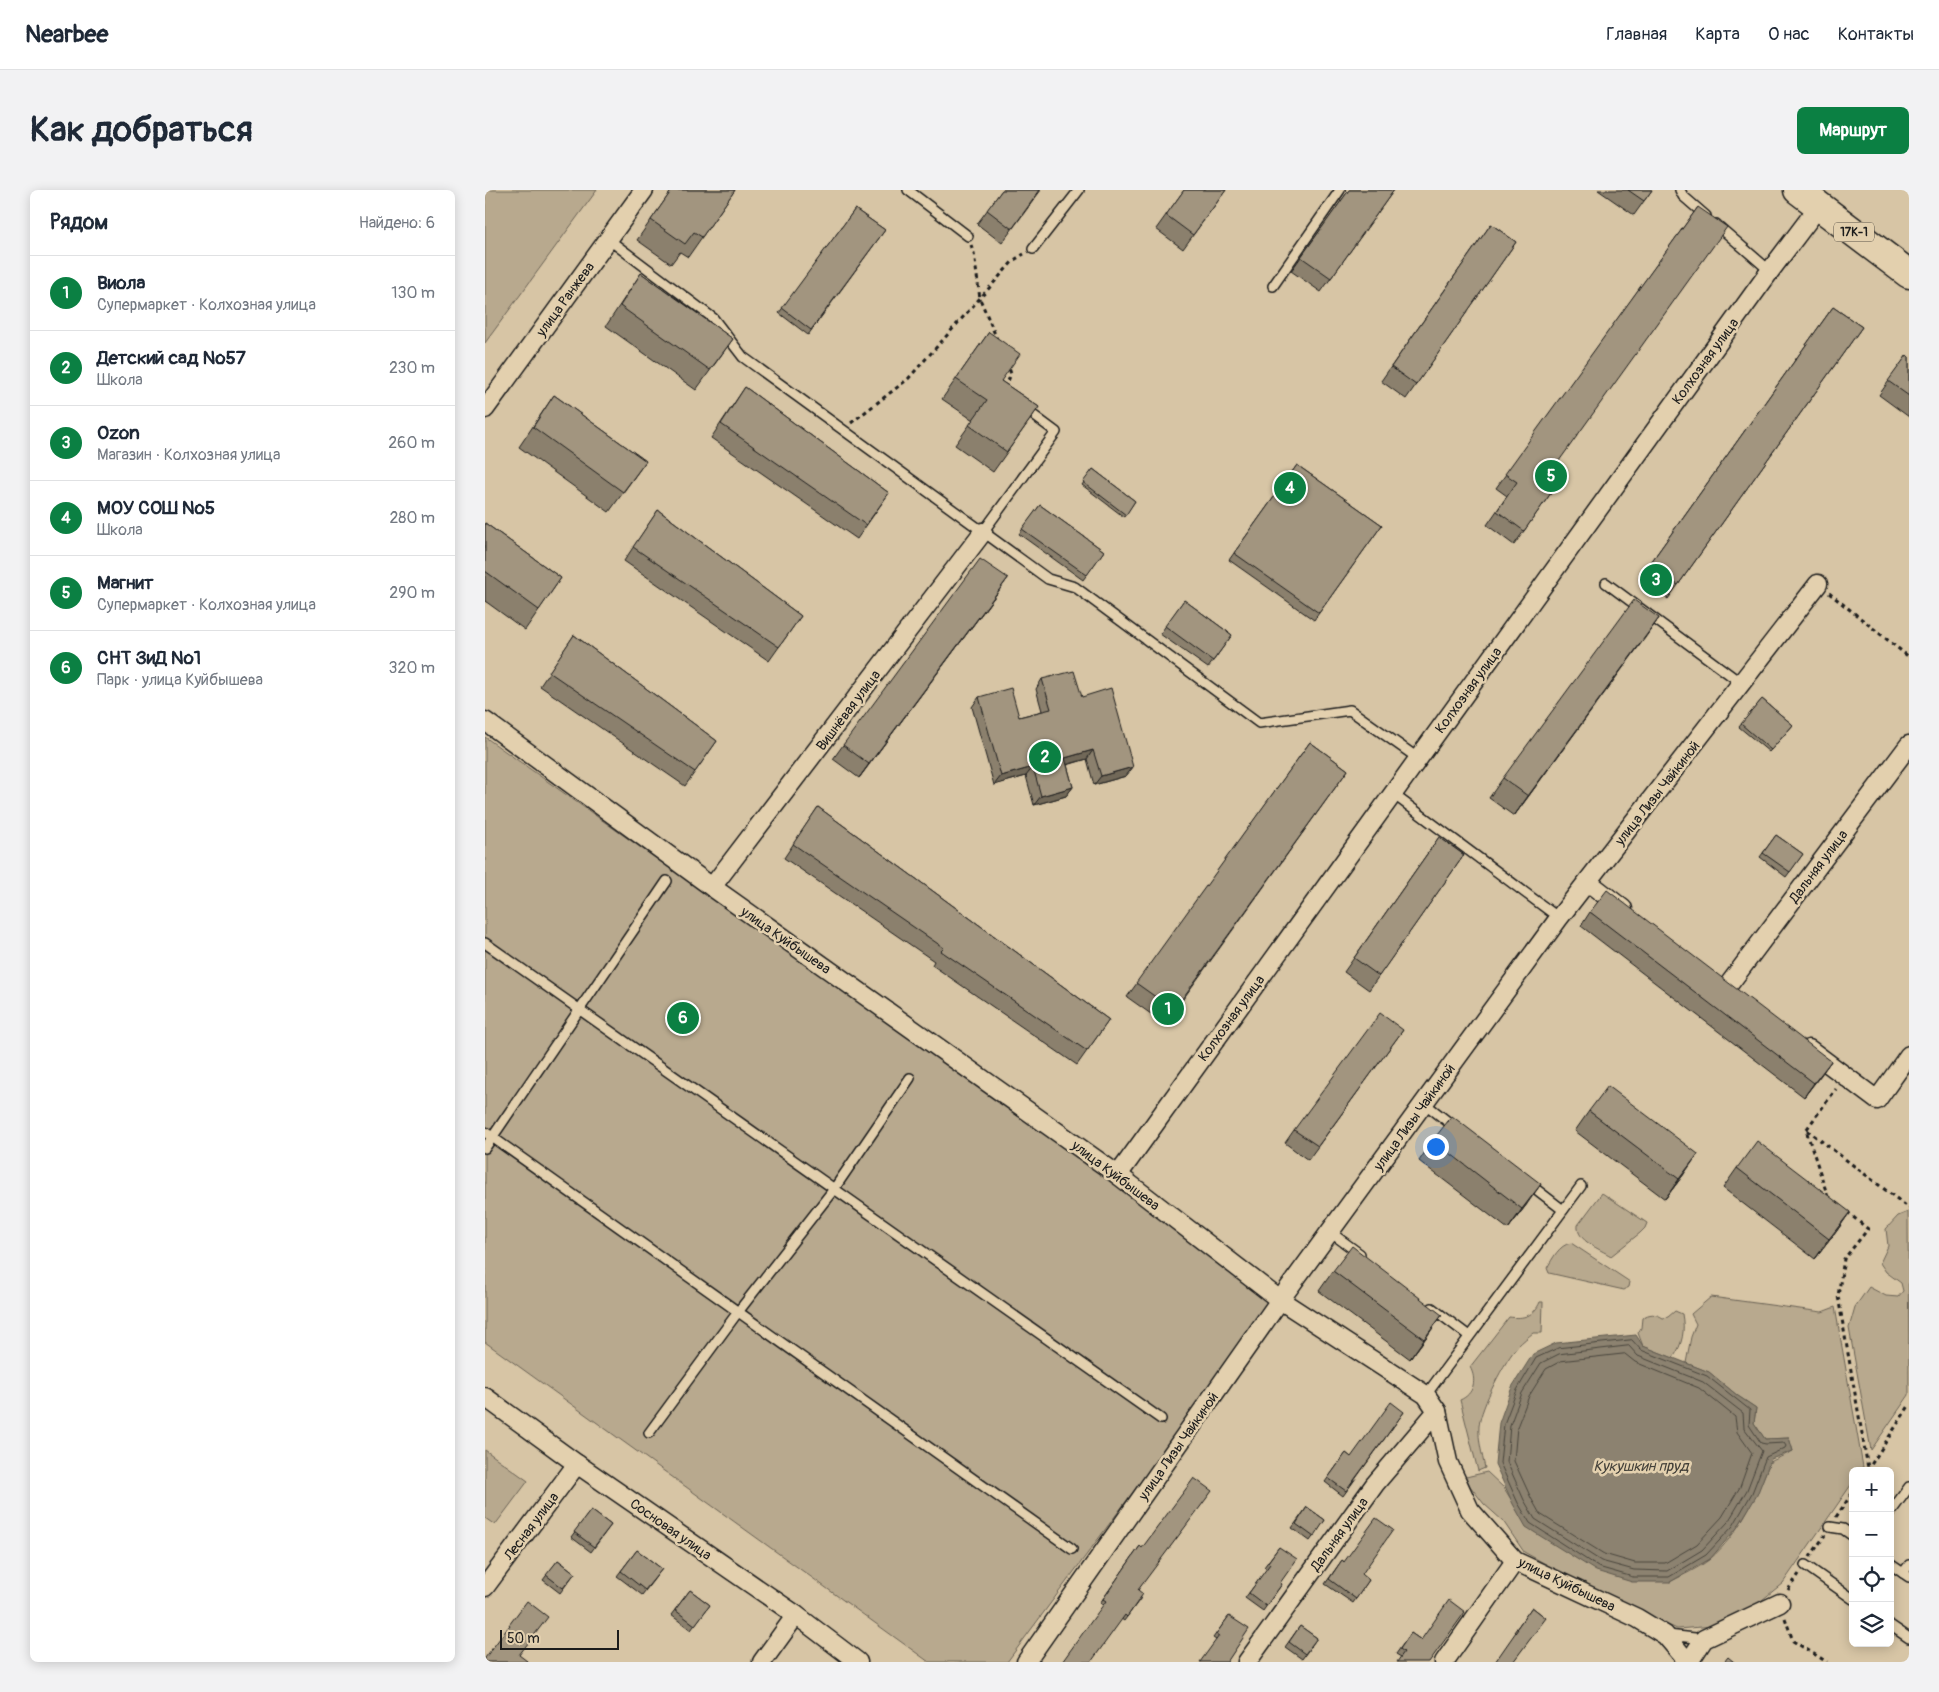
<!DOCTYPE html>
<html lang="ru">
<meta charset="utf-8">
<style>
body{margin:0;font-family:Pangolin,sans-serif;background:#f2f2f3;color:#1f2937}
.controls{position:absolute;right:15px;bottom:15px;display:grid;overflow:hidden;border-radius:8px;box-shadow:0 2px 12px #0003}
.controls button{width:45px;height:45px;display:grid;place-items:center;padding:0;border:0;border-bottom:1px solid #e0e1e3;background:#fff;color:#1f2937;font:25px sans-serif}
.scale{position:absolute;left:15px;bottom:12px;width:119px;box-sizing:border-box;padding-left:5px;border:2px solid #1c1c1c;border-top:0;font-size:14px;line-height:18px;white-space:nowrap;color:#1c1c1c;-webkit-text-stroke:4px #e3d0ae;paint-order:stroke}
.you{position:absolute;left:950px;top:956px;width:18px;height:18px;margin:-12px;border:4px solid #fff;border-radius:50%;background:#1a73e8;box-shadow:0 0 0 8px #1a73e833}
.badge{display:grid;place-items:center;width:32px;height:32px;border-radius:50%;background:#0b8043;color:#fff;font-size:16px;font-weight:700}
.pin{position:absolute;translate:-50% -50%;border:2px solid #fff;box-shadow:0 1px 5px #0006}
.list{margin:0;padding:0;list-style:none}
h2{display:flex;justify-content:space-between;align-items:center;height:65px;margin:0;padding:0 20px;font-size:21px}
h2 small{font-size:16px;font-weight:400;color:#747a83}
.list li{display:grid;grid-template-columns:32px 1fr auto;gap:15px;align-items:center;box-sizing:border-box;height:75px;padding:0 20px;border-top:1px solid #e0e1e3}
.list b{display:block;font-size:19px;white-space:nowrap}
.list p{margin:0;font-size:16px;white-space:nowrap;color:#747a83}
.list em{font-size:16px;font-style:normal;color:#747a83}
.icon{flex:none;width:28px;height:28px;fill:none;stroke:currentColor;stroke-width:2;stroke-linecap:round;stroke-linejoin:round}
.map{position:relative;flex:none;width:1424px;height:1472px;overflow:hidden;border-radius:8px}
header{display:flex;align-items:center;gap:30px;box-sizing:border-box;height:70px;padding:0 25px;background:#fff;border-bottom:1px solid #e0e1e3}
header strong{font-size:24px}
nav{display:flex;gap:28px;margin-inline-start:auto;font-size:18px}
.intro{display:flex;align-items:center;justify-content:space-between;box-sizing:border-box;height:120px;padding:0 30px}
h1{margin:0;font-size:35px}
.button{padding:12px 22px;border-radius:8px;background:#0b8043;color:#fff;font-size:18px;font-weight:700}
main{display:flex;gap:30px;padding:0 30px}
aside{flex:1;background:#fff;border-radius:8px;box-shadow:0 2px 12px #0003}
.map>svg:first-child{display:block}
</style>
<header>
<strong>Nearbee</strong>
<nav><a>Главная</a><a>Карта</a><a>О нас</a><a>Контакты</a></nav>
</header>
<div class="intro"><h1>Как добраться</h1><a class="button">Маршрут</a></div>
<main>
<aside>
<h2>Рядом<small>Найдено: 6</small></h2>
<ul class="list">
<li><span class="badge">1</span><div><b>Виола</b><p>Супермаркет · Колхозная улица</p></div><em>130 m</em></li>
<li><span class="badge">2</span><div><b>Детский сад №57</b><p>Школа</p></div><em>230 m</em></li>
<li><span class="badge">3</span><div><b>Ozon</b><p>Магазин · Колхозная улица</p></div><em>260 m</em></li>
<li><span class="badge">4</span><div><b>МОУ СОШ №5</b><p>Школа</p></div><em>280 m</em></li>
<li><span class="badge">5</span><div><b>Магнит</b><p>Супермаркет · Колхозная улица</p></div><em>290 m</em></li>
<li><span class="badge">6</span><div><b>СНТ ЗиД №1</b><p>Парк · улица Куйбышева</p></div><em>320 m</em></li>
</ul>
</aside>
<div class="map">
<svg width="1424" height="1472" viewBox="0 0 1424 1472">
<rect width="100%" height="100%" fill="#d7c5a5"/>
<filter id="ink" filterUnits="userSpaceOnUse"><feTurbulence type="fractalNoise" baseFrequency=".02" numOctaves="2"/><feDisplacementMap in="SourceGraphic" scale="10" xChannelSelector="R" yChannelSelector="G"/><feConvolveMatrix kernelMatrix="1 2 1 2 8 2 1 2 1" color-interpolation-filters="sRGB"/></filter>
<g filter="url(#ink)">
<g fill="#b8a98e" stroke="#6a6255">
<polygon points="0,0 112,0 0,153"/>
<polygon points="0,547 791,1109 522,1472 444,1472 0,1152"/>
<path d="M1117,1003L1162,1033L1160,1038L1155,1043L1126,1066C1115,1059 1091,1051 1093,1035Z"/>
<polygon points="1423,1022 1424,1205 1386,1260 1364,1138 1370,1117 1384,1097 1401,1106 1413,1107 1418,1101 1416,1093 1401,1082 1395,1073 1403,1056 1401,1039 1413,1026"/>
<path d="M1086,1053L1145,1092L1144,1097L1139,1100L1064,1083L1062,1078C1068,1068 1074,1055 1086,1053Z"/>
<path d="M1226,1107L1337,1122L1350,1117L1378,1277L1375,1281H1368V1292L1298,1393L1272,1414L1229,1436L1192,1439L1120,1407L1039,1362L1018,1331L999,1314L985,1296L981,1287L1002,1282L1019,1298L1027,1311L1185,1392C1198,1385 1214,1378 1225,1369C1254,1344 1271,1307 1285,1272L1308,1261L1304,1248L1280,1249L1269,1233L1271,1218L1253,1206L1224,1182L1201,1173L1206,1147L1211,1134L1206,1124Z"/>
<path d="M1055,1112H1058L1057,1143H1048C1043,1147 1038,1151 1033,1156C1020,1170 996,1216 994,1236C993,1250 997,1264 1000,1278L993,1281L975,1210C989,1204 992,1190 985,1177L1024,1127C1039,1129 1049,1126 1055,1112Z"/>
<path d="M1190,1121L1197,1124C1200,1140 1198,1154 1188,1168L1158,1156L1153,1143L1156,1138L1157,1128C1165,1123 1170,1123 1178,1128L1183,1127Z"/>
<polygon points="0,1260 43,1291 10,1335 0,1328"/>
</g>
<polygon fill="#8c826f" stroke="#5f594e" points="1151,1145 1158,1156 1224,1182 1253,1206 1271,1218 1269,1233 1280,1249 1304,1248 1308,1261 1286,1269 1272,1305 1252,1338 1225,1369 1185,1392 1147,1392 1111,1381 1041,1337 1028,1314 1010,1274 1014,1233 1027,1197 1048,1164 1071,1153"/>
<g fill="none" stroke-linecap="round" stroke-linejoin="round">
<g stroke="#49453d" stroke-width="1">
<polygon points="1147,1150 1156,1160 1222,1186 1265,1220 1264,1235 1276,1253 1281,1254 1299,1253 1301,1256 1300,1258 1281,1267 1267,1303 1248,1336 1221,1365 1184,1387 1148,1387 1113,1377 1045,1333 1033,1313 1015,1273 1019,1234 1032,1200 1051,1168 1073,1158"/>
<polygon points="1144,1156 1153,1166 1218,1192 1258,1223 1259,1238 1277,1261 1262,1300 1243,1332 1217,1360 1182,1381 1149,1380 1116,1371 1050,1329 1039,1310 1022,1272 1025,1235 1037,1203 1056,1173 1074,1164"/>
<polygon points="1140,1164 1150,1172 1214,1198 1250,1227 1252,1242 1267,1263 1255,1297 1237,1327 1212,1354 1180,1373 1150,1373 1119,1364 1055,1324 1046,1308 1029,1271 1032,1237 1044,1206 1061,1179 1076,1171"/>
</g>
<defs>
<g id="lane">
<polyline points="423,0 483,46"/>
<polyline points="1195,0 1198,6 1221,26"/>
<polyline points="1231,34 1285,81"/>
<polyline points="123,49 228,128 258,167 563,389 590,397 774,533 865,520 934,569"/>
<polyline points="548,59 594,0"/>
<polyline points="788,96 855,0"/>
<polyline points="498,342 571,242 540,219"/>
<polyline points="1121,393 1256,493"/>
<polyline points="908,604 1074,728"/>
<polyline points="0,753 676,1229"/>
<polyline points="939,913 971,938"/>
<polyline points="0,942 587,1359"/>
<polyline points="0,958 182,691"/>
<polyline points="1043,993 1078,1020"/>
<polyline points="845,1042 875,1064"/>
<polyline points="947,1118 984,1146"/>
<polyline points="941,1205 1096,996"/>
<polyline points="164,1243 253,1122 349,999 425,888"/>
<polyline points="1405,1323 1424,1297"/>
<polyline points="1345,1337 1358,1339 1368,1346"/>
<polyline points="1405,1374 1424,1387"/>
<polyline points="1320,1375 1368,1409"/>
<polyline points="1418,1383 1424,1375"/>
<polyline points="1405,1435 1424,1448"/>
<polyline points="1183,1445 1219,1449"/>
</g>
<g id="street">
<polyline points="0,219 159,0"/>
<polyline points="0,531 227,697 633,985 795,1110 941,1205 952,1221 963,1272 985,1320 1030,1371 1152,1428 1180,1445 1203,1472"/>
<polyline points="1103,692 1138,719"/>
<polyline points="227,697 498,342"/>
<polyline points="1242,797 1424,555"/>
<polyline points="1324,859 1392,910 1424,865"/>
<polyline points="633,985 1285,81 1334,16"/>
<polyline points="0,1207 92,1274 311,1425 373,1472"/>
<polyline points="0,1397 92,1274"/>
<polyline points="277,1472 311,1425"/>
<polyline points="541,1472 795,1110 1074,728 1333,394"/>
<polyline points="762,1472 890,1294 952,1221"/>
<polyline points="959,1472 1030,1371"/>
<polyline points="1204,1472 1219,1449 1295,1413"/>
</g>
<polyline id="primary" points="1313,0 1424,84"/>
</defs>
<use href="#lane" stroke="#1c1c1c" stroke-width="12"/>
<use href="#street" stroke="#1c1c1c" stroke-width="21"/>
<use href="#primary" stroke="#1c1c1c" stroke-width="31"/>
<g stroke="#1c1c1c" stroke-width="3" stroke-dasharray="4 4" stroke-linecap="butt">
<polyline points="486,55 489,63 495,109 512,149"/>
<polyline points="520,198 526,184 524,178"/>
<polyline points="366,233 423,189 529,70 539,64"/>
<polyline points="1344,403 1424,467"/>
<polyline points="1322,940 1424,1018"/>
<polyline points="1343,1007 1321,940 1351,899"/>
<polyline points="1362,1022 1383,1039 1359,1069 1353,1106 1383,1278"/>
<polyline points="1382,1281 1424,1216"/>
<polyline points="1351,1327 1368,1302"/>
<polyline points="1325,1367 1340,1345"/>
<polyline points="1303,1400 1314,1384"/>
<polyline points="1300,1428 1308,1451 1342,1472"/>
</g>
<use href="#lane" stroke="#e3d0ae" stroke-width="9"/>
<use href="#street" stroke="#e3d0ae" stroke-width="18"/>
<use href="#primary" stroke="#e3d0ae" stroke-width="28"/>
</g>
<g fill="#8b806d" stroke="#1c1c1c">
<polygon points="187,0 250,0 203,67 195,62 186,74 152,50"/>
<polygon points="517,0 556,0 517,53 492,34"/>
<polygon points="699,0 741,0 698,59 671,39"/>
<polygon points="864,0 909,0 836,102 806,81"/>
<polygon points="1113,0 1167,0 1149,25"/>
<polygon points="1213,17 1056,296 1066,303 1029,355 1002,335 1022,306 1011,298"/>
<polygon points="370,19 400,40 323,145 294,123"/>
<polygon points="1006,34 1031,52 921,209 896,191"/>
<polygon points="156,83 248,149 211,200 121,136"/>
<polygon points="1348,117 1377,137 1183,409 1154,389"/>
<polygon points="504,142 516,191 554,217 508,282 470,255 488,230 457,209"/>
<polygon points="1422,165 1424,167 1424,227 1394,205"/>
<polygon points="260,197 404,303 372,349 226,248"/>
<polygon points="69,205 161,271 124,322 34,257"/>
<polygon points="812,275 897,335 829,430 744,370"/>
<polygon points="608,279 650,311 639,327 597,295"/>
<polygon points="555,315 619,361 598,390 534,344"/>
<polygon points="173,320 316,426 284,471 139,371"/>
<polygon points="0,333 76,388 40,440 0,411"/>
<polygon points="513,402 374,588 348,569 358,555"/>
<polygon points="699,410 747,445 723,478 675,444"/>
<polygon points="1174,428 1029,626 1004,608 1018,588"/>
<polygon points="89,445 232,551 200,596 55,496"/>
<polygon points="557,489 597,507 648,577 641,586 609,595 602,569 582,575 588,597 581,606 549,615 541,586 509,595 487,517 494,507 534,527 557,521 551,499"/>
<polygon points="1277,509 1308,535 1284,562 1254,537"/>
<polygon points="825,552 863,580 680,834 642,807"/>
<polygon points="333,617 624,830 592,875 447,775 449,771 299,668"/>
<polygon points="1291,645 1318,664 1301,687 1275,667"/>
<polygon points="954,647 979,665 884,800 859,782"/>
<polygon points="1105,722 1346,871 1319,907 1096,736"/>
<polygon points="918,840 823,970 800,953 809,940"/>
<polygon points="1104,921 1199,984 1180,1009 1090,941"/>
<polygon points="948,950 1042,1014 1023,1039 934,971"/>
<polygon points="1252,978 1365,1022 1351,1042 1330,1069 1238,998"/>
<polygon points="848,1081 943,1145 925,1169 834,1101"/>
<polygon points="919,1222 858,1306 840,1292 861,1263 866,1267"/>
<polygon points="822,1317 840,1330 825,1351 807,1338"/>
<polygon points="106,1320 126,1335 106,1362 86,1347"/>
<polygon points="655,1356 653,1401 656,1408 639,1431 615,1413"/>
<polygon points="794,1357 795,1393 797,1394 778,1421 760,1408 782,1379 779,1377"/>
<polygon points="152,1360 177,1379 157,1405 132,1386"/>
<polygon points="73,1370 90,1383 75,1403 58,1390"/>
<polygon points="857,1370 884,1390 868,1413 840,1394"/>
<polygon points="205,1400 225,1415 206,1440 186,1425"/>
<polygon points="1047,1417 1061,1428 1030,1443 1029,1442"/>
<polygon points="980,1422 916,1467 911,1464 926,1443 936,1450"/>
<polygon points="744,1426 742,1472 731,1450 728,1448"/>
<polygon points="815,1436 832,1448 817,1469 800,1457"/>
</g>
<g fill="#716859" stroke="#1c1c1c">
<polygon points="523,388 513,402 374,588 384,574"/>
<polygon points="1174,428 1160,448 1029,626 1043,606"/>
<polygon points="608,560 602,569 573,577 580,568"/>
<polygon points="548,577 541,586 509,595 516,586"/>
<polygon points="648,577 641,586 609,595 616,586"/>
<polygon points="588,597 581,606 549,615 556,606"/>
<polygon points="1346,871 1336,885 1319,907 1329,893"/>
<polygon points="1213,964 1199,984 1180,1009 1194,989"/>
<polygon points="1056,994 1042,1014 1023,1039 1037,1019"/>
<polygon points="1365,1022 1351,1042 1330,1069 1344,1049"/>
<polygon points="957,1125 943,1145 925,1169 939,1149"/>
</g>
<g fill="#a2957f" stroke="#1c1c1c">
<polygon points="187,0 250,0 217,47 209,42 200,54 166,30"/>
<polygon points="517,0 555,0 527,39 502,20"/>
<polygon points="699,0 741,0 708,45 681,25"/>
<polygon points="864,0 909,0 846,88 816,67"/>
<polygon points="1143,0 1167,0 1159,11"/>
<polygon points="1213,17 1242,37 1056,296 1066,303 1039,341 1012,321 1032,292 1020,284"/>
<polygon points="370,19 400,40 326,140 297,118"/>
<polygon points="1006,34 1031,52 931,195 906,177"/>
<polygon points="156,83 248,149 225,180 135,116"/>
<polygon points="1348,117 1377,137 1193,395 1164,375"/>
<polygon points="504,142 535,164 516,191 554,217 522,262 484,235 502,210 471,189"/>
<polygon points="1422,165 1424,167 1424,206 1403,191"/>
<polygon points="260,197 404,303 381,335 236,234"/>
<polygon points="69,205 161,271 138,302 48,237"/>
<polygon points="812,275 897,335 834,423 749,363"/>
<polygon points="608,279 650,311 641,325 598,292"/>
<polygon points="555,315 619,361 602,385 537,339"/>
<polygon points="173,320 316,426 294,457 148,357"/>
<polygon points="0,333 76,388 54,420 0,381"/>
<polygon points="495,369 523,388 384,574 358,555"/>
<polygon points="699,410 747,445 728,471 680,436"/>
<polygon points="1149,410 1174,428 1043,606 1018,588"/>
<polygon points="89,445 232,551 210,582 64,482"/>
<polygon points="589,481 597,507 626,498 648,577 616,586 608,560 580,568 588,597 556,606 548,577 516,586 494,507 526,498 534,527 566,519 557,489"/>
<polygon points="1277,509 1308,535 1286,560 1256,534"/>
<polygon points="825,552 863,580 689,820 651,793"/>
<polygon points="333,617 624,830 602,861 456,761 459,758 308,654"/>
<polygon points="1291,645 1318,664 1305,682 1278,663"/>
<polygon points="954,647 979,665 894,786 869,768"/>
<polygon points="1122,700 1346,871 1329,893 1105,722"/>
<polygon points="895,823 918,840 833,956 809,940"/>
<polygon points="1123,896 1213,964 1194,989 1104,921"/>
<polygon points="967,926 1056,994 1037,1019 948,950"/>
<polygon points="1272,951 1365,1022 1344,1049 1252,978"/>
<polygon points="867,1056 957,1125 939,1149 848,1081"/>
<polygon points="906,1212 919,1222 861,1301 843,1288 861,1263 866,1267"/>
<polygon points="709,1288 727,1301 653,1400 658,1404 642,1427 640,1425 606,1472 577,1472 621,1411 618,1409 655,1356 657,1358"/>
<polygon points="822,1317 840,1330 829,1347 811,1334"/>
<polygon points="106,1320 126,1335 109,1357 89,1342"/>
<polygon points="891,1328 908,1340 877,1384 884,1390 871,1409 844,1389 857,1370 859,1372"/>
<polygon points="794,1357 812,1369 795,1393 797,1394 781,1416 764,1403 785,1374 783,1372"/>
<polygon points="152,1360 177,1379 160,1400 136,1381"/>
<polygon points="73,1370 90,1383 78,1398 61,1385"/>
<polygon points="205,1400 225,1415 210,1435 190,1420"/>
<polygon points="964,1410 980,1422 944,1472 912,1472 919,1462 915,1459 926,1443 936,1450"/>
<polygon points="42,1411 63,1427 34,1465 42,1471 42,1472 0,1472 0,1468 25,1435 24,1435"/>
<polygon points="1047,1417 1061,1428 1028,1472 1010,1472 1033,1439 1032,1438"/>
<polygon points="744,1426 764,1439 742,1472 715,1472 734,1446 731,1444"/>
<polygon points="815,1436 832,1448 820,1464 804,1452"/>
<polygon points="1243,1467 1249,1472 1239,1472"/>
</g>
</g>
<g text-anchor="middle" stroke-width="5" stroke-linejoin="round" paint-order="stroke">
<rect fill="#e3d0ae" stroke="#585248" stroke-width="1" x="1349" y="32.5" width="40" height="19" rx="4"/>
<g font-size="12" font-weight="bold" fill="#1c1c1c">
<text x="1369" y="46">17К-1</text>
</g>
<g font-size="14" fill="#1c1c1c" stroke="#e3d0ae">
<text transform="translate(80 109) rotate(-54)" y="5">улица Ранжева</text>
<text transform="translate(1220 171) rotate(-54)" y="5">Колхозная улица</text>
<text transform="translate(983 500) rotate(-54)" y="5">Колхозная улица</text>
<text transform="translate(363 520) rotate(-53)" y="5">Вишнёвая улица</text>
<text transform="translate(1172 603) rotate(-52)" y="5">улица Лизы Чайкиной</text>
<text transform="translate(1333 676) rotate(-53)" y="5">Дальняя улица</text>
<text transform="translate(301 750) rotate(35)" y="5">улица Куйбышева</text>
<text transform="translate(746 828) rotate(-54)" y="5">Колхозная улица</text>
<text transform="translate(929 927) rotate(-54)" y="5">улица Лизы Чайкиной</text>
<text transform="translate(631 985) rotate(37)" y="5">улица Куйбышева</text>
<text transform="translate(693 1256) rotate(-55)" y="5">улица Лизы Чайкиной</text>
<text transform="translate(46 1336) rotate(-53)" y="5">Лесная улица</text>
<text transform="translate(186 1339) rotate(35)" y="5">Сосновая улица</text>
<text transform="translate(854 1344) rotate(-54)" y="5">Дальняя улица</text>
<text transform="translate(1082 1394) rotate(26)" y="5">улица Куйбышева</text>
</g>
<g font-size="15" font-style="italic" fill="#434039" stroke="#e3d0ae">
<text x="1156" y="1281">Кукушкин пруд</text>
</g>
</g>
</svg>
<div class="controls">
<button>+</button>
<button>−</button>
<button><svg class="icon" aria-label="locate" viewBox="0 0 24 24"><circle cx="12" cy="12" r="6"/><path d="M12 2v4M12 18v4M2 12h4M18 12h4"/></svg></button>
<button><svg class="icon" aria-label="layers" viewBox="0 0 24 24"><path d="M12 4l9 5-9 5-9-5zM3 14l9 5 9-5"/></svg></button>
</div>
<div class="scale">50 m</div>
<div class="you"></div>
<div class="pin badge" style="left:683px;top:819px">1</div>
<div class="pin badge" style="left:560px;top:567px">2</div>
<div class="pin badge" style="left:1171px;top:390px">3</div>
<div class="pin badge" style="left:805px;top:298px">4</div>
<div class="pin badge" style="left:1066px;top:286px">5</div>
<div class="pin badge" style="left:198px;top:828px">6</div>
</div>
</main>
